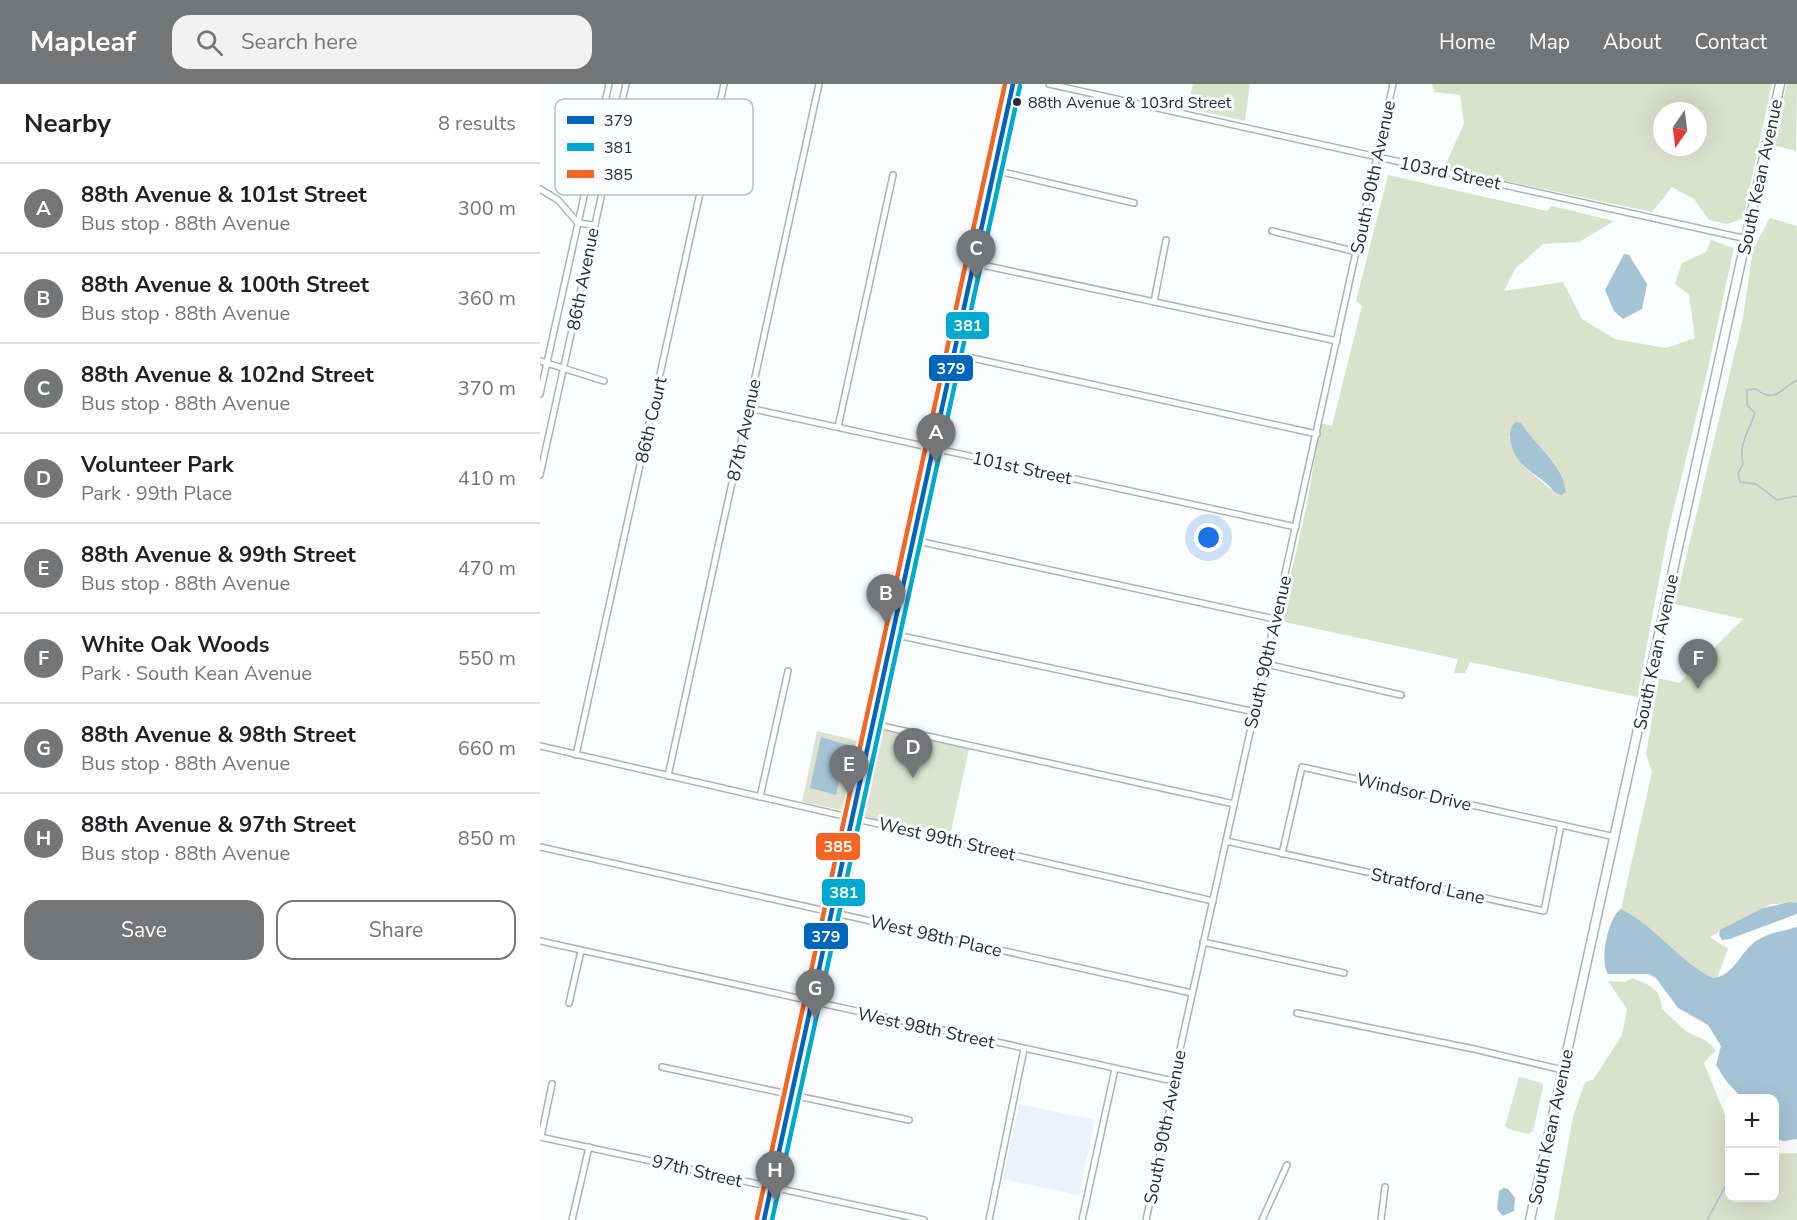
<!DOCTYPE html>
<meta charset="utf-8">
<style>
body{margin:0;font-family:"Nunito Sans",sans-serif;background:#f2f2f2;color:#202124}
.controls{position:absolute;right:18px;bottom:18px;display:grid;overflow:hidden;border-radius:12px;box-shadow:0 6px 24px #0002}
.controls button{width:54px;height:54px;display:grid;place-items:center;padding:0;border:0;border-bottom:2px solid #e0e0e0;background:#fff;color:#202124;font:30px sans-serif}
.compass{position:absolute;left:1113px;top:18px;width:54px;height:54px;border-radius:50%;background:#fff;box-shadow:0 6px 24px #0002;rotate:194deg}
.you{position:absolute;left:669px;top:454px;width:21px;height:21px;margin:-15px;border:4px solid #fff;border-radius:50%;background:#1a73e8;box-shadow:0 0 0 9px #1a73e833}
.badge{display:grid;place-items:center;width:39px;height:39px;border-radius:50%;background:#747577;color:#fff;font-size:20px;font-weight:700}
.pin{position:absolute;translate:-50% -50px;filter:drop-shadow(0 2px 3px #0008)}
.pin::after{content:'';position:absolute;top:32px;width:21px;height:18px;background:inherit;clip-path:polygon(0 0,100% 0,50% 100%)}
.list{margin:0;padding:0;list-style:none}
h2{display:flex;justify-content:space-between;align-items:center;height:78px;margin:0;padding:0 24px;font-size:26px}
h2 small{font-size:20px;font-weight:400;color:#757577}
.list li{display:grid;grid-template-columns:39px 1fr auto;gap:18px;align-items:center;box-sizing:border-box;height:90px;padding:0 24px;border-top:2px solid #e0e0e0}
.list b{display:block;font-size:22px;white-space:nowrap}
.list p{margin:0;font-size:20px;white-space:nowrap;color:#757577}
.list em{font-size:20px;font-style:normal;color:#757577}
.actions{display:flex;gap:12px;padding:18px 24px}
.actions a{flex:1;padding:14px 0;border:2px solid #747577;border-radius:18px;text-align:center;font-size:21px;color:#747577}
.actions .main{background:#747577;color:#fff}
.icon{flex:none;width:33px;height:33px;fill:none;stroke:currentColor;stroke-width:2;stroke-linecap:round;stroke-linejoin:round}
.map{position:relative;flex:none;width:1257px;height:1136px;overflow:hidden}
header{display:flex;align-items:center;gap:36px;box-sizing:border-box;height:84px;padding:0 30px;background:#747577;color:#fff}
header strong{font-size:28px}
nav{display:flex;gap:33px;margin-inline-start:auto;font-size:21px}
.search{width:420px;height:54px;background:#f2f2f2;display:flex;align-items:center;gap:15px;box-sizing:border-box;padding:0 21px;border-radius:18px;color:#757577;font-size:22px}
main{display:flex}
aside{flex:1;background:#fff}
.map>svg:first-child{display:block}
</style>
<header>
<strong>Mapleaf</strong>
<div class="search"><svg class="icon" aria-label="search" viewBox="0 0 24 24"><circle cx="10" cy="10" r="6"/><path d="M15 15l6 6"/></svg>Search here</div>
<nav><a>Home</a><a>Map</a><a>About</a><a>Contact</a></nav>
</header>
<main>
<aside>
<h2>Nearby<small>8 results</small></h2>
<ul class="list">
<li><span class="badge">A</span><div><b>88th Avenue &amp; 101st Street</b><p>Bus stop · 88th Avenue</p></div><em>300 m</em></li>
<li><span class="badge">B</span><div><b>88th Avenue &amp; 100th Street</b><p>Bus stop · 88th Avenue</p></div><em>360 m</em></li>
<li><span class="badge">C</span><div><b>88th Avenue &amp; 102nd Street</b><p>Bus stop · 88th Avenue</p></div><em>370 m</em></li>
<li><span class="badge">D</span><div><b>Volunteer Park</b><p>Park · 99th Place</p></div><em>410 m</em></li>
<li><span class="badge">E</span><div><b>88th Avenue &amp; 99th Street</b><p>Bus stop · 88th Avenue</p></div><em>470 m</em></li>
<li><span class="badge">F</span><div><b>White Oak Woods</b><p>Park · South Kean Avenue</p></div><em>550 m</em></li>
<li><span class="badge">G</span><div><b>88th Avenue &amp; 98th Street</b><p>Bus stop · 88th Avenue</p></div><em>660 m</em></li>
<li><span class="badge">H</span><div><b>88th Avenue &amp; 97th Street</b><p>Bus stop · 88th Avenue</p></div><em>850 m</em></li>
</ul>
<div class="actions"><a class="main">Save</a><a>Share</a></div>
</aside>
<div class="map">
<svg width="1257" height="1136" viewBox="0 0 1257 1136">
<rect width="100%" height="100%" fill="#fbfcfd"/>
<polygon fill="#edf2fa" points="479,1020 555,1036 539,1111 463,1095"/>
<g fill="#dee3d0">
<polygon points="277,647 323,658 309,721 302,726 262,718"/>
<polygon points="345,647 429,665 410,752 327,734 319,730 333,656 338,648"/>
<polygon points="979,993 1002,999 1003,1003 993,1047 988,1050 968,1045 965,1042"/>
</g>
<g fill="#dbe1ca" fill-rule="evenodd">
<polygon points="653,0 710,0 705,37 647,24"/>
<path d="M892,0H1232L1203,135L1187,140L1169,136L1154,115L1132,103L1112,128L904,84L924,40L920,11L894,8ZM1122,27H1158V63H1122Z"/>
<polygon points="1247,0 1257,0 1256,67 1233,61"/>
<path d="M848,91L1007,127L1012,122L1074,137L1039,158L1003,160L975,185L964,207L1023,198L1042,235L1075,255L1126,264L1155,254L1149,211L1135,200L1142,179L1166,168L1171,156L1194,164L1166,293L1128,448L1099,603L1102,614L930,578L925,589H914L918,575L740,537L766,425L781,339L792,342L822,222L816,217ZM981,339C994,360 1025,382 1026,408H1014L983,382L969,353Z"/>
<path d="M1230,134L1257,142V819L1232,820L1223,824L1170,853L1188,865L1177,894H1173C1138,877 1116,842 1081,825L1112,688L1106,670L1119,594L1139,599L1203,535L1135,520L1203,234L1213,165Z"/>
<path d="M1093,894C1111,902 1120,904 1122,925L1147,948L1165,956L1176,966L1164,979L1185,1031L1189,1032L1190,1114H1234L1235,1070L1257,1069V1136H1014L1033,1033L1045,998L1053,996L1082,951L1087,925L1068,897L1085,898Z"/>
</g>
<g fill="#a4c3d4">
<polygon points="1084,170 1089,171 1107,200 1102,225 1083,235 1074,227 1065,206"/>
<path d="M976,338L981,339C994,360 1024,381 1026,408L1021,411L1014,408C1006,396 991,390 982,380C972,370 964,347 976,338Z"/>
<polygon points="281,653 308,661 296,711 270,704"/>
<polygon points="1250,818 1257,819 1257,830 1190,855 1182,856 1179,851 1180,846 1223,824"/>
<path d="M1081,825C1116,842 1138,877 1173,894C1194,892 1200,868 1216,857C1228,849 1243,847 1257,843V1055L1244,1057L1235,1055L1234,1014L1201,1013L1187,998L1176,981L1181,962L1168,941L1138,924L1116,894L1108,890H1068C1059,878 1068,833 1081,825Z"/>
<polygon points="964,1104 968,1105 975,1114 974,1127 963,1132 957,1125 959,1107"/>
</g>
<g fill="none" stroke-linecap="round" stroke-linejoin="round">
<g stroke="#a4c3d4" stroke-width="1.5">
<path d="M1257,296C1243,303 1235,321 1216,305L1207,306V321L1215,329C1209,347 1198,361 1203,380L1198,389L1200,398L1216,400L1237,416L1257,412"/>
<polyline points="1167,1136 1190,1094"/>
</g>
<defs>
<g id="street">
<polyline points="509,0 1207,155"/>
<polyline points="454,86 594,119"/>
<polyline points="0,105 18,116 38,139 53,141"/>
<polyline points="732,147 817,168"/>
<polyline points="433,179 797,257"/>
<polyline points="614,218 626,156"/>
<polyline points="414,270 777,350"/>
<polyline points="0,277 64,297"/>
<polyline points="0,310 69,0"/>
<polyline points="209,324 756,443"/>
<polyline points="298,343 353,91"/>
<polyline points="0,391 86,0"/>
<polyline points="373,456 735,535"/>
<polyline points="352,550 715,628"/>
<polyline points="726,580 861,611"/>
<polyline points="333,640 694,720"/>
<polyline points="0,662 673,817"/>
<polyline points="36,671 184,0"/>
<polyline points="128,692 279,0"/>
<polyline points="220,713 248,587"/>
<polyline points="686,757 1004,827 1021,741"/>
<polyline points="0,763 652,909"/>
<polyline points="742,770 762,683 1075,753"/>
<polyline points="0,857 633,997"/>
<polyline points="663,858 804,889"/>
<polyline points="29,919 41,867"/>
<polyline points="757,929 934,965 1023,986"/>
<polyline points="122,983 369,1036"/>
<polyline points="0,1053 384,1136"/>
<polyline points="1,1053 12,1000"/>
<polyline points="32,1136 49,1063"/>
<polyline points="449,1136 484,965"/>
<polyline points="542,1136 575,985"/>
<polyline points="606,1136 631,1019 633,997 853,0"/>
<polyline points="722,1136 747,1081"/>
<polyline points="841,1136 845,1103"/>
</g>
<g id="secondary">
<polyline points="224,1136 473,0"/>
<polyline points="990,1136 1240,0"/>
</g>
</defs>
<use href="#street" stroke="#b0b1b3" stroke-width="8"/>
<use href="#secondary" stroke="#b0b1b3" stroke-width="11"/>
<use href="#street" stroke="#feffff" stroke-width="5"/>
<use href="#secondary" stroke="#feffff" stroke-width="8"/>
<defs>
<polyline id="bus-1" points="224,1136 473,0"/>
<polyline id="bus-2" points="232,1136 480,2"/>
<polyline id="bus-3" points="217,1134 465,0"/>
</defs>
<use href="#bus-1" stroke="#fafcfe" stroke-width="9"/>
<use href="#bus-2" stroke="#fafcfe" stroke-width="9"/>
<use href="#bus-3" stroke="#fafcfe" stroke-width="9"/>
<use href="#bus-1" stroke="#0065bd" stroke-width="4.5"/>
<use href="#bus-2" stroke="#00a9ce" stroke-width="4.5"/>
<use href="#bus-3" stroke="#f26522" stroke-width="4.5"/>
</g>
<circle fill="#2b2c2f" stroke="#fafcfe" stroke-width="2" cx="477" cy="18" r="5"/>
<g text-anchor="middle" stroke-width="6" stroke-linejoin="round" paint-order="stroke">
<g font-size="16" fill="#2b2c2f" stroke="#fafcfe" text-anchor="start">
<text x="488" y="24">88th Avenue &amp; 103rd Street</text>
</g>
<g font-size="18" fill="#2b2c2f" stroke="#fafcfe">
<text transform="translate(910 89) rotate(12)" y="6">103rd Street</text>
<text transform="translate(833 93) rotate(-78)" y="6">South 90th Avenue</text>
<text transform="translate(1220 93) rotate(-78)" y="6">South Kean Avenue</text>
<text transform="translate(43 195) rotate(-79)" y="6">86th Avenue</text>
<text transform="translate(111 336) rotate(-77)" y="6">86th Court</text>
<text transform="translate(204 346) rotate(-78)" y="6">87th Avenue</text>
<text transform="translate(482 384) rotate(12)" y="6">101st Street</text>
<text transform="translate(728 568) rotate(-77)" y="6">South 90th Avenue</text>
<text transform="translate(1116 568) rotate(-78)" y="6">South Kean Avenue</text>
<text transform="translate(874 708) rotate(13)" y="6">Windsor Drive</text>
<text transform="translate(407 755) rotate(13)" y="6">West 99th Street</text>
<text transform="translate(888 802) rotate(12)" y="6">Stratford Lane</text>
<text transform="translate(396 852) rotate(13)" y="6">West 98th Place</text>
<text transform="translate(386 944) rotate(12)" y="6">West 98th Street</text>
<text transform="translate(625 1043) rotate(-79)" y="6">South 90th Avenue</text>
<text transform="translate(1011 1043) rotate(-78)" y="6">South Kean Avenue</text>
<text transform="translate(157 1087) rotate(13)" y="6">97th Street</text>
</g>
</g>
<rect x="15" y="15" width="198" height="96" rx="9" fill="#fafcfe" stroke="#bcbec0" stroke-width="1.5"/>
<rect x="27" y="32" width="27" height="8" fill="#0065bd"/>
<rect x="27" y="59" width="27" height="8" fill="#00a9ce"/>
<rect x="27" y="86" width="27" height="8" fill="#f26522"/>
<g font-size="16" fill="#2b2c2f">
<text x="64" y="42">379</text>
<text x="64" y="69">381</text>
<text x="64" y="96">385</text>
</g>
<g stroke="#fafcfe" stroke-width="2">
<rect x="405" y="227" width="45" height="29" rx="6" fill="#00a9ce"/>
<rect x="388" y="270" width="46" height="28" rx="6" fill="#0065bd"/>
<rect x="275" y="748" width="46" height="29" rx="6" fill="#f26522"/>
<rect x="281" y="794" width="45" height="29" rx="6" fill="#00a9ce"/>
<rect x="263" y="838" width="46" height="28" rx="6" fill="#0065bd"/>
</g>
<g font-size="16" text-anchor="middle" font-weight="bold" fill="#fff">
<text x="428" y="247">381</text>
<text x="411" y="290">379</text>
<text x="298" y="768">385</text>
<text x="304" y="814">381</text>
<text x="286" y="858">379</text>
</g>
</svg>
<div class="controls">
<button>+</button>
<button>−</button>
</div>
<svg class="compass" viewBox="-18 -18 36 36"><path d="M0-13l5 13h-10z" fill="#e53935"/><path d="M0 13l5-13h-10z" fill="#757577"/></svg>
<div class="you"></div>
<div class="pin badge" style="left:396px;top:379px">A</div>
<div class="pin badge" style="left:346px;top:540px">B</div>
<div class="pin badge" style="left:436px;top:195px">C</div>
<div class="pin badge" style="left:373px;top:694px">D</div>
<div class="pin badge" style="left:309px;top:711px">E</div>
<div class="pin badge" style="left:1158px;top:605px">F</div>
<div class="pin badge" style="left:275px;top:935px">G</div>
<div class="pin badge" style="left:235px;top:1117px">H</div>
</div>
</main>
